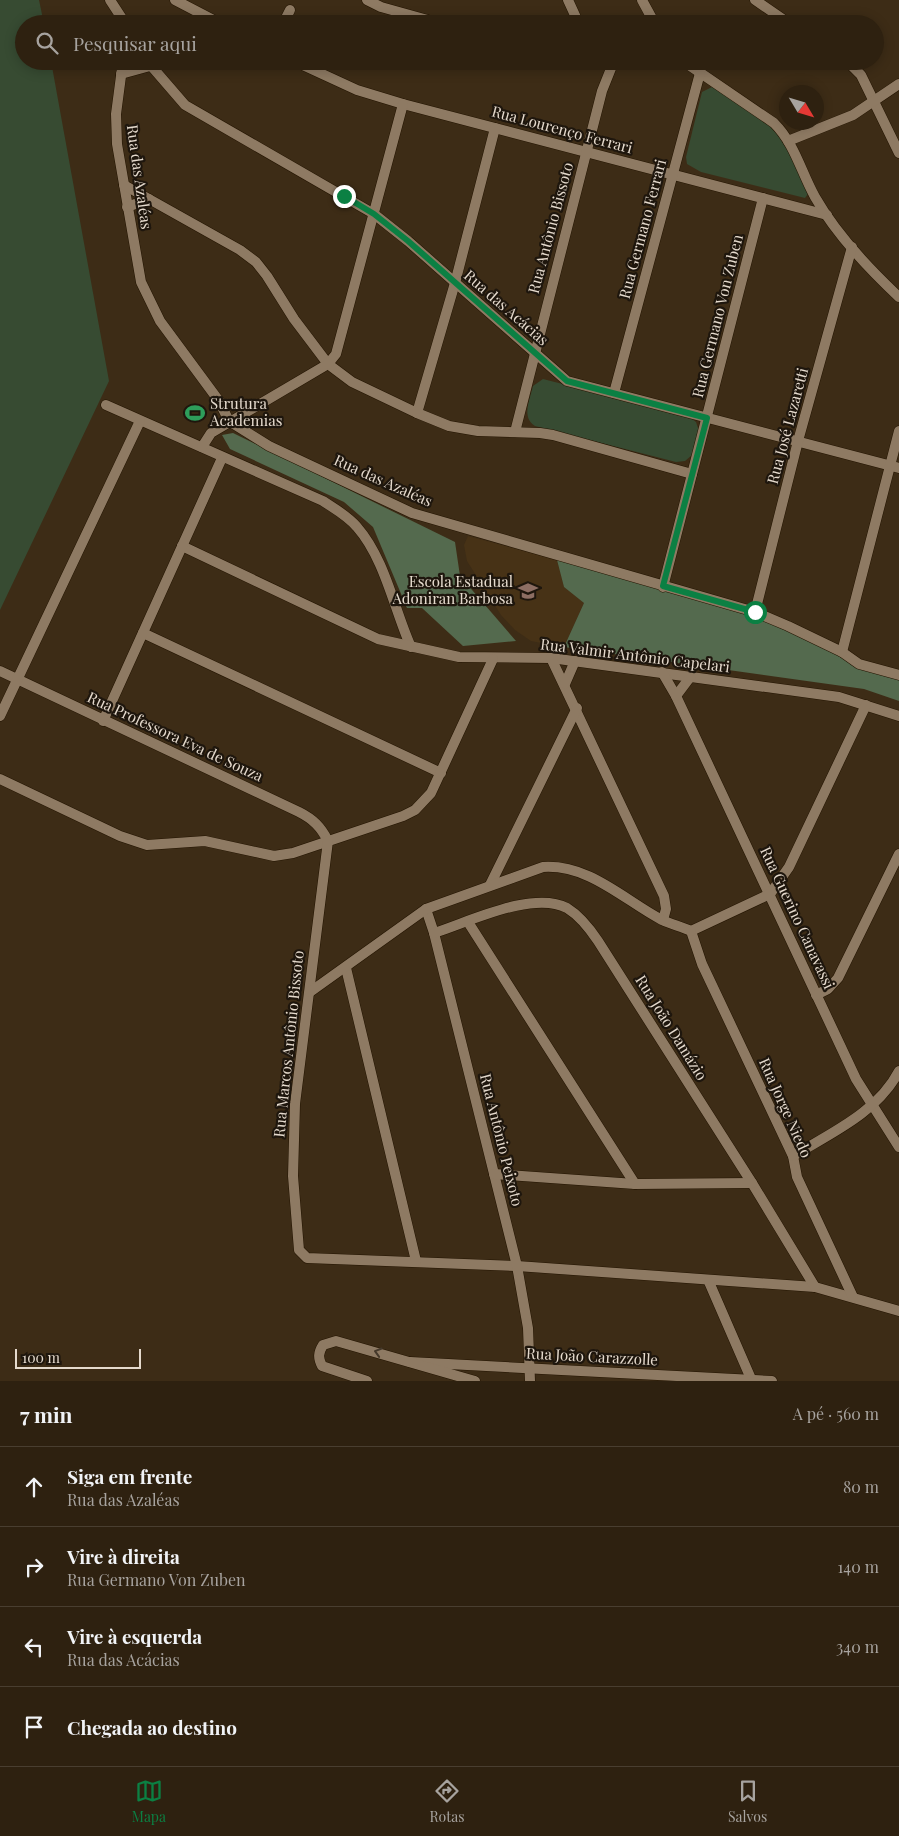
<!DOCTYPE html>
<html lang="pt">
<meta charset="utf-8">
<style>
body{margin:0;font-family:"Playfair Display",serif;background:#3a2e1e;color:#f1f3f6}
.compass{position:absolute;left:779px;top:85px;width:45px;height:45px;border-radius:50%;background:#2e2110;box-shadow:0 2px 12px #0003;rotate:128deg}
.scale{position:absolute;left:15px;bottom:12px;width:126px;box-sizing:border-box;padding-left:5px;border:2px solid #e5dacd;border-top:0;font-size:14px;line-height:18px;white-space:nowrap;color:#e5dacd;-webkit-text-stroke:4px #1e160d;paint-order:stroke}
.stop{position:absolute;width:15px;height:15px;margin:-11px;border:4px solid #0b8043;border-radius:50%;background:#fff}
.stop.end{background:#0b8043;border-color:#fff;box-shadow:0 1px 5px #0008}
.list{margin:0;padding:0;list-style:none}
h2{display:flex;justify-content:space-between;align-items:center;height:65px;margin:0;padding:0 20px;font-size:21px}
h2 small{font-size:16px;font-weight:400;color:#a7a39f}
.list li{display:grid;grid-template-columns:32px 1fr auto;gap:15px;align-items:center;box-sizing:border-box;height:80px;padding:0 20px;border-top:1px solid #493e30}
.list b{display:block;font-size:19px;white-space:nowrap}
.list p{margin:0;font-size:16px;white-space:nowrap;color:#a7a39f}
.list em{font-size:16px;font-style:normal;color:#a7a39f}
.icon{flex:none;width:28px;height:28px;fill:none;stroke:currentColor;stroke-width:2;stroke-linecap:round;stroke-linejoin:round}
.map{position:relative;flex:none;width:899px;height:1381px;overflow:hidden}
.search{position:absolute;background:#2e2110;box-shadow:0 2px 12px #0003;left:15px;right:15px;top:15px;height:55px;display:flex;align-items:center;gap:12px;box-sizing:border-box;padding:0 18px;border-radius:28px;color:#a7a39f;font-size:19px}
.sheet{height:385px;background:#2e2110}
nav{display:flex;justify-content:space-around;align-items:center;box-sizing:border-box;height:70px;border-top:1px solid #493e30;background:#2e2110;font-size:14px;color:#a7a39f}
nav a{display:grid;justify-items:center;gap:2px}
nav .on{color:#0b8043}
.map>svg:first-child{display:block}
</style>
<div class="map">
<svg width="899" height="1381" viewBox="0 0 899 1381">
<rect width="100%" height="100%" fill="#3d2c16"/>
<polygon fill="#473216" points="468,536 557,560 564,587 584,603 564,647 531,641 515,630 501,615 467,561 464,545"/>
<g fill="#374b32">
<polygon points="0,0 39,0 44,24 24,24 24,61 51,61 109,381 0,610"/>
<polygon points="712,87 780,131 808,188 808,194 805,198 701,172 687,164 686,157 702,92"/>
<path d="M543,379L688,416L696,422L699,431L692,455L685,461L676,462L535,426C521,417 530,400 533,386Z"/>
</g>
<g fill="#546a4e">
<polygon points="233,433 455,542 460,576 516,641 463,646 422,608 407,608 373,527 344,502 230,449 222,435"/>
<polygon points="557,560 789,626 841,654 860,669 899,680 899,701 864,689 564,647 584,603 564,587"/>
</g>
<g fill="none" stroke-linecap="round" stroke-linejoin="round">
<defs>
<g id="street">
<polyline points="110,0 123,20 123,24"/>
<polyline points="175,0 221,24"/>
<polyline points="367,0 381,7 442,24"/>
<polyline points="568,0 579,24"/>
<polyline points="642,0 655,24"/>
<polyline points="755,0 790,24"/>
<polyline points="283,24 290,10"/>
<polyline points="123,61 116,114 117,144 141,282 160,321 219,401 229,421 269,446 412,513 755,612 788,626 842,652 859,664 899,675"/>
<polyline points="147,61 185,105 374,214 408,241 567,381 899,468"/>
<polyline points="294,61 357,90 403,104 827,215"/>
<path d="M683,61L774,123C795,144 801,172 815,197C836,234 868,268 899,297"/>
<polyline points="847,61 861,75 899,153"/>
<polyline points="121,74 150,66"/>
<polyline points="788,141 853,115 899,84"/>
<polyline points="124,185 240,250 256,262 267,276 294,319 328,364 352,382 417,413 449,426 478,431 540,433 553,435 692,474"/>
<polyline points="127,207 149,199"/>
<polyline points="614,393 700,73"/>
<path d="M106,405L323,501C335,509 348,516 357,527C385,559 394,609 411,647"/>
<polyline points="417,413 455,283 495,128"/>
<polyline points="515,432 602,91 614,61"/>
<polyline points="202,447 211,433 328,364 336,354 403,104"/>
<polyline points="182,546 378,639 459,657 551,658 839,697 899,716"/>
<polyline points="663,587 763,198"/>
<polyline points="755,612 798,441 852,247"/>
<polyline points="143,633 441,773"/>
<polyline points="842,652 899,431"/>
<polyline points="551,658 664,896 666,909 663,920"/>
<path d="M0,671L299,812C313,819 321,827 328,841"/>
<polyline points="662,672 676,696 856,1079 899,1147"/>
<polyline points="565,684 575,661"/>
<polyline points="676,696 691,676"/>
<polyline points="0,716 140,421"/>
<polyline points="103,721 222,458"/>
<polyline points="0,779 120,836 147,845 205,841 274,856 293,853 403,816 415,810 431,793 493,659"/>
<polyline points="328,841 295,1104 293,1176 299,1250 307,1258 517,1266 815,1287 899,1311"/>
<polyline points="490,885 577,708"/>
<polyline points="426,909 434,933 517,1266 528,1328 530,1381"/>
<polyline points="468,922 635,1184"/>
<polyline points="691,931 702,964 793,1156 797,1177 853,1297"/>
<polyline points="691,931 770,894 789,867 866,705"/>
<path d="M434,933C469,922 533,890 567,908C580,916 590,929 598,941L752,1183L815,1287"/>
<polyline points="346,968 416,1261"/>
<path d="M310,992L426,909L543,867C589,864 624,900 662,920C671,924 682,927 691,931"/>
<polyline points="816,995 828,989 838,978 899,854"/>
<path d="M793,1156C831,1133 878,1112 899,1071"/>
<polyline points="494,1174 635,1184 752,1183"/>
<polyline points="709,1282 752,1381"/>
<polyline points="410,1362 772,1381"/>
<path d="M367,1381L322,1366C318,1358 318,1353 323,1345L336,1341L475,1381"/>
</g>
</defs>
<use href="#street" stroke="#231401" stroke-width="11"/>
<use href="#street" stroke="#8e7a63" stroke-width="10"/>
</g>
<defs><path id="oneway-chevron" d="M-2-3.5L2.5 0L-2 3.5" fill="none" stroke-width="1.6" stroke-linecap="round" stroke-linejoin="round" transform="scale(1.25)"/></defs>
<use stroke="#45392b" href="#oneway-chevron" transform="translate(378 1352) rotate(-163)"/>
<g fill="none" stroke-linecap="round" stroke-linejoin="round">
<polyline stroke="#0b8043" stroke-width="6" points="344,196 374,214 408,241 567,381 707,418 663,586 755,612"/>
</g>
<defs>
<symbol id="stadium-bare" viewBox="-9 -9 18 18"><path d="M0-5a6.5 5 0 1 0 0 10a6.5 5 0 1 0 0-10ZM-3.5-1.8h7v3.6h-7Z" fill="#2e9e5b" stroke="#1e160d" stroke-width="2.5" paint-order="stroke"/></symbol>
<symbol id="school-bare" viewBox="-9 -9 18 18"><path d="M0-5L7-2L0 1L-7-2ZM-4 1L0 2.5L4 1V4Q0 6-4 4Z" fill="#8d6e63" stroke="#1e160d" stroke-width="2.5" paint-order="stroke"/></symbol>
</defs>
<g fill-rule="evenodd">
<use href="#stadium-bare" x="181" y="399" width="28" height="28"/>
<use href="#school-bare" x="514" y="577" width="28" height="28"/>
</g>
<g text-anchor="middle" stroke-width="4.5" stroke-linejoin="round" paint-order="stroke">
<g font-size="15" fill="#e5dacd" stroke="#1e160d">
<text transform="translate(562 130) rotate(15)" y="5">Rua Lourenço Ferrari</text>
<text transform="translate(139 177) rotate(82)" y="5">Rua das Azaléas</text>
<text transform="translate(551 228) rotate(-75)" y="5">Rua Antônio Bissoto</text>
<text transform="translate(643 229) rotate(-75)" y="5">Rua Germano Ferrari</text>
<text transform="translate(506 308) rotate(41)" y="5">Rua das Acácias</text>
<text transform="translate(718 316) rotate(-76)" y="5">Rua Germano Von Zuben</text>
<text transform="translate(788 426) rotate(-75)" y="5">Rua José Lazaretti</text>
<text transform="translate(383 481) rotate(24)" y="5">Rua das Azaléas</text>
<text transform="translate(635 656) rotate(7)" y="5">Rua Valmir Antônio Capelari</text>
<text transform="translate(175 737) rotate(25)" y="5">Rua Professora Eva de Souza</text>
<text transform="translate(797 918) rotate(65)" y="5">Rua Guerino Canavassi</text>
<text transform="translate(671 1028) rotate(58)" y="5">Rua João Damázio</text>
<text transform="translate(289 1044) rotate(-84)" y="5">Rua Marcos Antônio Bissoto</text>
<text transform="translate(785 1108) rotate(66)" y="5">Rua Jorge Niedo</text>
<text transform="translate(501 1140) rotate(76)" y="5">Rua Antônio Peixoto</text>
<text transform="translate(592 1357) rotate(3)" y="5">Rua João Carazzolle</text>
</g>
<g font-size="15" fill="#e5dacd" stroke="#1e160d" text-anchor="start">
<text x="210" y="409">Strutura<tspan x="210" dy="17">Academias</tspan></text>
<text x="513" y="587" text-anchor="end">Escola Estadual<tspan x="513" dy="17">Adoniran Barbosa</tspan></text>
</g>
</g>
</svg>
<svg class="compass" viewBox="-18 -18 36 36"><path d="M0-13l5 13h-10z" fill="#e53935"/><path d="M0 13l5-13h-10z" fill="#a7a39f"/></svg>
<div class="scale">100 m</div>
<div class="stop" style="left:755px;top:612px"></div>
<div class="stop end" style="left:344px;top:196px"></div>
<div class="search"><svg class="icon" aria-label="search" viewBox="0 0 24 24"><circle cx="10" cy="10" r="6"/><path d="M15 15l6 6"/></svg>Pesquisar aqui</div>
</div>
<section class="sheet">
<h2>7 min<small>A pé · 560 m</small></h2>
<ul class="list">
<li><svg class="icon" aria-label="ahead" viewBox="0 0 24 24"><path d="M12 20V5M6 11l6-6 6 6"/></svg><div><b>Siga em frente</b><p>Rua das Azaléas</p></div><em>80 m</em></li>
<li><svg class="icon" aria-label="right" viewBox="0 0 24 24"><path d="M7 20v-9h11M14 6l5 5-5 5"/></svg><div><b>Vire à direita</b><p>Rua Germano Von Zuben</p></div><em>140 m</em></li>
<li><svg class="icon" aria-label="left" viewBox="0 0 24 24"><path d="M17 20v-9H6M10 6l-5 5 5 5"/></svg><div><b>Vire à esquerda</b><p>Rua das Acácias</p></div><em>340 m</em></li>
<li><svg class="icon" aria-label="arrive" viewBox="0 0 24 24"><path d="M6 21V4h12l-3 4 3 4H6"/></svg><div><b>Chegada ao destino</b></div></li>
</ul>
</section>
<nav>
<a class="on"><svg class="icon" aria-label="map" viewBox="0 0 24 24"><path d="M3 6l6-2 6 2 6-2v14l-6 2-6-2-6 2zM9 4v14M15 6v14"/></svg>Mapa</a>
<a><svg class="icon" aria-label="directions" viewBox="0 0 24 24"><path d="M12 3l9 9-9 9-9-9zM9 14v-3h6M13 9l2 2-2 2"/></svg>Rotas</a>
<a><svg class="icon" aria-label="saved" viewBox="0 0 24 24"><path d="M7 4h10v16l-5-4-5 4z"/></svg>Salvos</a>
</nav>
